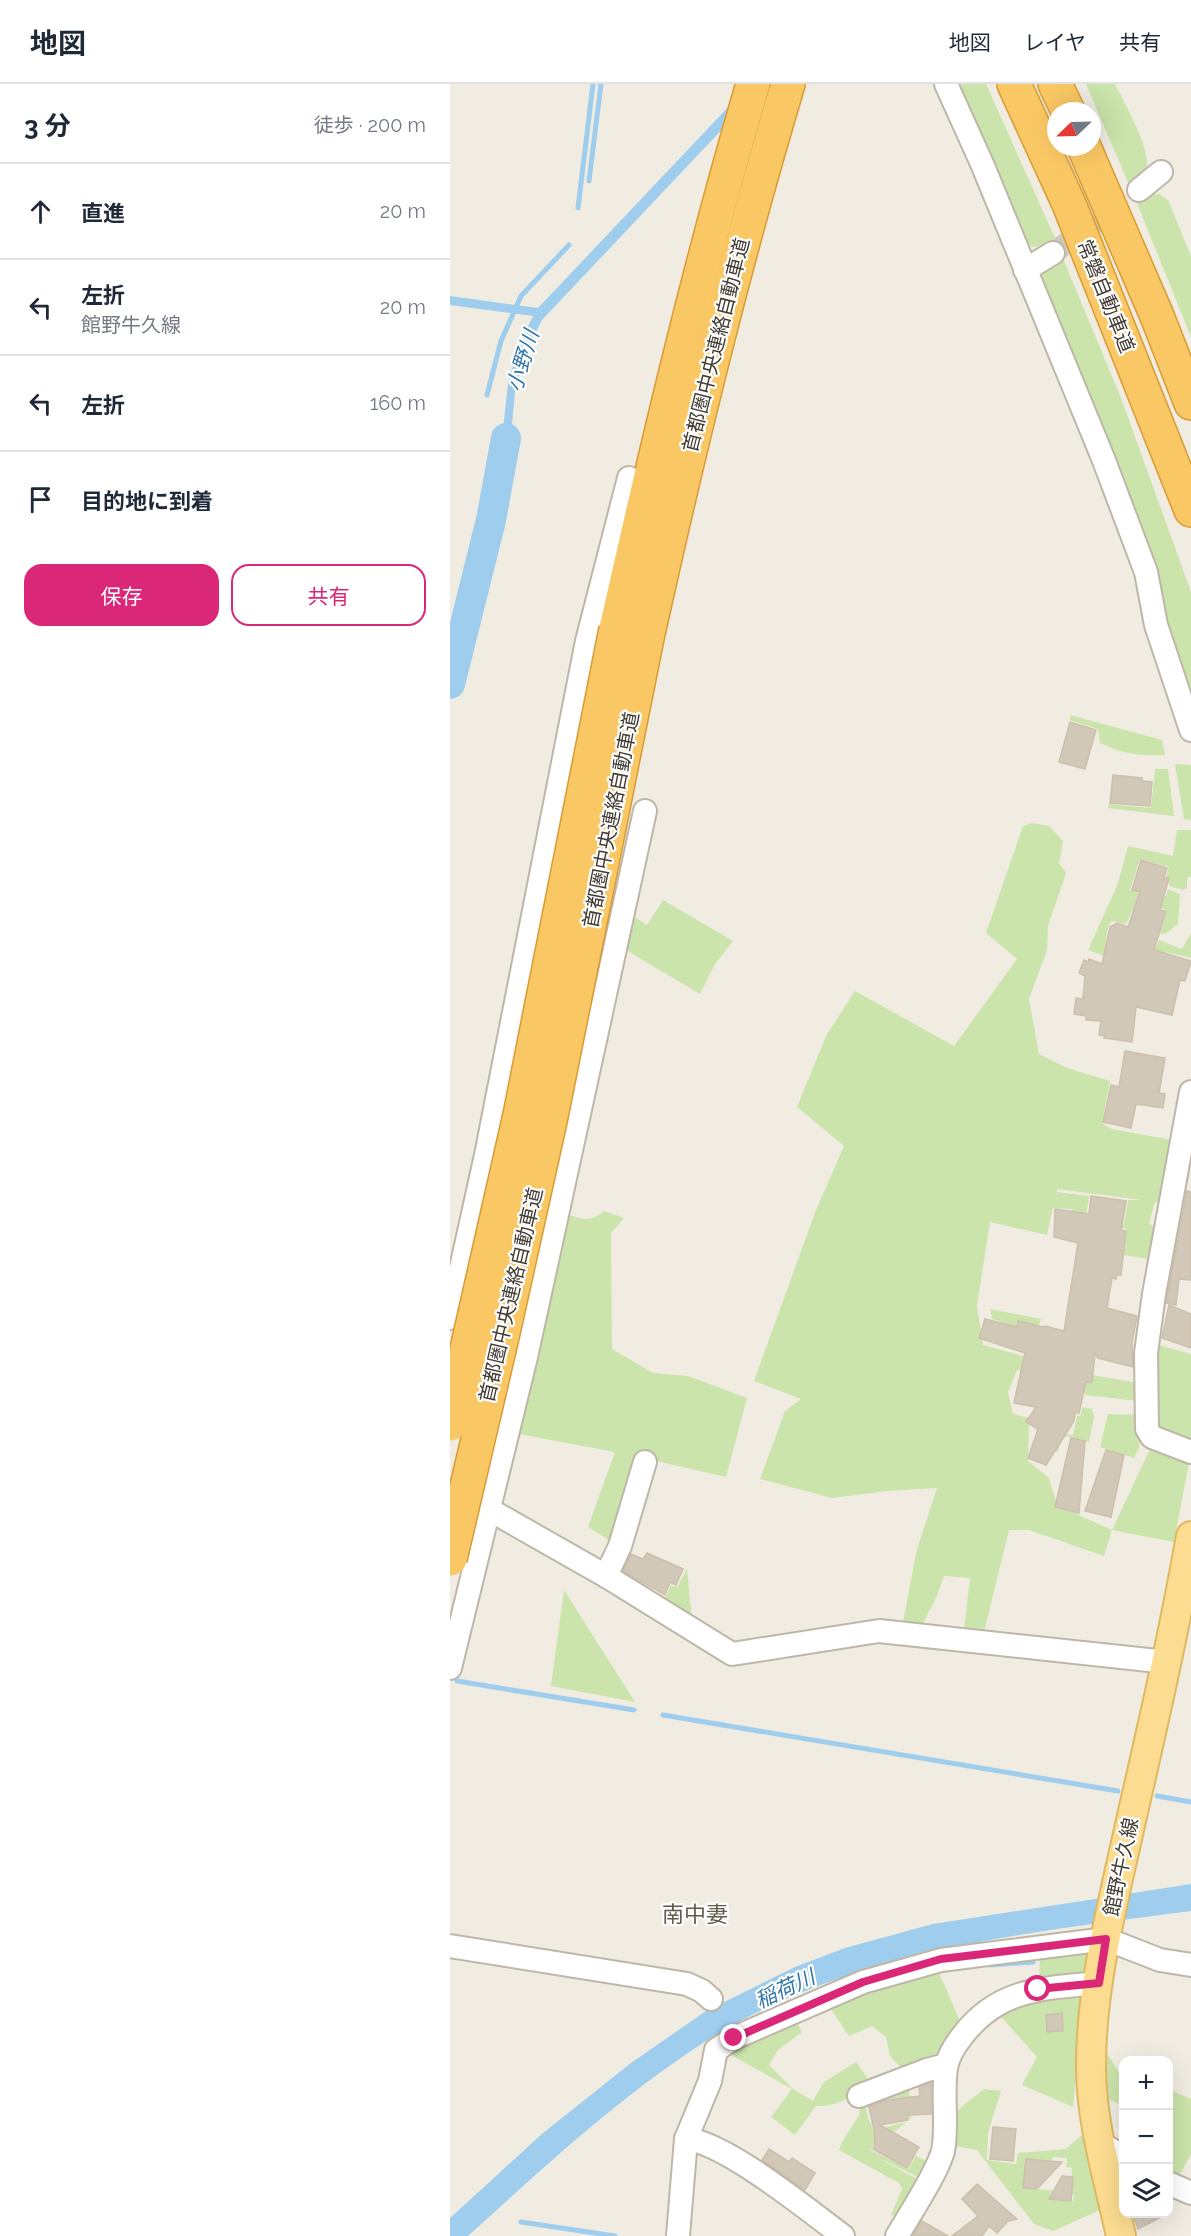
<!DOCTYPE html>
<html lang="ja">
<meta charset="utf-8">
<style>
body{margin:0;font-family:Raleway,"Noto Sans JP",sans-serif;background:#f2f2f3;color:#1f2937}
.controls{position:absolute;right:18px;bottom:18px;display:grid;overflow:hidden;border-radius:12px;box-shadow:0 6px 24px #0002}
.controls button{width:54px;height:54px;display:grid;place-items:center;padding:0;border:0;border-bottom:2px solid #e0e1e3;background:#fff;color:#1f2937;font:30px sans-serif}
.compass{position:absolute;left:597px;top:18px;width:54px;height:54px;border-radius:50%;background:#fff;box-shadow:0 6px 24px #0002;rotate:247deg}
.stop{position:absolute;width:18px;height:18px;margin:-14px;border:4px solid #db2777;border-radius:50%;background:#fff}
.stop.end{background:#db2777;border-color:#fff;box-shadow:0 2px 6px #0008}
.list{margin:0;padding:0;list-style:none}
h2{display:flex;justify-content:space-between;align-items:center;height:78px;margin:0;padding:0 24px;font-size:26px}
h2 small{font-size:20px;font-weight:400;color:#747a83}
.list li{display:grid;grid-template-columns:39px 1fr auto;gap:18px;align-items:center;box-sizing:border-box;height:96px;padding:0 24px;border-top:2px solid #e0e1e3}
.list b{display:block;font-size:22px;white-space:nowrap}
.list p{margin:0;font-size:20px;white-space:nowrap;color:#747a83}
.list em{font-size:20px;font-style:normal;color:#747a83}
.actions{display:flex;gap:12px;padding:18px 24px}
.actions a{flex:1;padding:14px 0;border:2px solid #db2777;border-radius:18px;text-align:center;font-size:21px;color:#db2777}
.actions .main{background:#db2777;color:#fff}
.icon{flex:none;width:33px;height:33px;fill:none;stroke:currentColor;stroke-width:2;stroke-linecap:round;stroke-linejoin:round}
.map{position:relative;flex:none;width:741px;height:2152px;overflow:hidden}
header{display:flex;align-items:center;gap:36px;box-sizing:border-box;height:84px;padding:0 30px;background:#fff;border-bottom:2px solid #e0e1e3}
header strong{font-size:28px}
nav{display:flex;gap:33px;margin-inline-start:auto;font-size:21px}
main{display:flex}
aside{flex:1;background:#fff}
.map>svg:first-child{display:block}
</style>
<header>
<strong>地図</strong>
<nav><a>地図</a><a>レイヤ</a><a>共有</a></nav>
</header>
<main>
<aside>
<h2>3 分<small>徒歩 · 200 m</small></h2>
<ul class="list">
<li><svg class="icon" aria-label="ahead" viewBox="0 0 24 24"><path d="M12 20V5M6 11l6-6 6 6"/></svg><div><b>直進</b></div><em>20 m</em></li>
<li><svg class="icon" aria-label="left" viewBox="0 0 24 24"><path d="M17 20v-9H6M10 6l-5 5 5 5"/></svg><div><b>左折</b><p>館野牛久線</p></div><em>20 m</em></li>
<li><svg class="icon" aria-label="left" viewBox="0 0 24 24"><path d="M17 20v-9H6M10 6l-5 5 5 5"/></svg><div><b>左折</b></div><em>160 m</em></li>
<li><svg class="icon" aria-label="arrive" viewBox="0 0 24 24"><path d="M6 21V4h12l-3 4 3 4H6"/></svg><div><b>目的地に到着</b></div></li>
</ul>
<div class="actions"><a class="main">保存</a><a>共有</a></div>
</aside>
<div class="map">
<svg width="741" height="2152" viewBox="0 0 741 2152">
<rect width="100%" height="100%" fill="#f1ece2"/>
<g fill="#cbe4ab" fill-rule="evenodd">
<polygon points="503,0 536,0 605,154 594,162 582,163 572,153"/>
<path d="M636,0H665C674,19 706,72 695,90C692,95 685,99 680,103Z"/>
<polygon points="709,110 718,116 741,172 741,253 687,119 701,111"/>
<polygon points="612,172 671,314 741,508 741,619 588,191"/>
<path d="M620,631L712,656L715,671C688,672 674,670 650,659L648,645L620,636Z"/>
<polygon points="725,680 741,681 741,736 734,735"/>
<polygon points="705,685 718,685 724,732 658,724 659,720 701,724"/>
<path d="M582,739L599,742L613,757L609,779L616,789L598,842L597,866L579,915L589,970L617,984L660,997L652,1039L662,1045L727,1057L715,1119L705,1118L699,1140L709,1144L700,1193L694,1198L698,1175L627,1163L628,1160L675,1165L677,1145L669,1143V1140L674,1139L678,1116H691L607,1105L606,1112L607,1108L639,1112L635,1141L621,1125L603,1124L597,1151L540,1138L527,1222L533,1261L648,1292L688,1299L687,1317L636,1311C621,1293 589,1289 567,1286L558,1308L563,1330L579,1334L578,1377L599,1394L607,1421L662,1446L699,1367L710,1365L740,1373L724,1458L662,1446L654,1472L579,1446H559L534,1548L514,1546L520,1494L494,1492L486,1514L472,1541L453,1538L467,1465L487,1404L437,1407L382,1414L310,1395L335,1327L351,1315L304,1297L366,1126L394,1062L347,1023L376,952L405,907L504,962L567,875L536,849L573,742Z"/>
<path d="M727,746H741V793H737V804L733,806L719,802V795L716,793L719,783L690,775L680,806L710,815L712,811L716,812L718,805L730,810L728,840L715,850H710L717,826L699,820L689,812L676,840L662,837C656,844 657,850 656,859L678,868L675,879L638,866L667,802L678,762L723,772Z"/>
<polygon points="213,816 283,857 265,880 250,910 171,863 180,830 197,841"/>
<polygon points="741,849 741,874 715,868 709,890 701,875 709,856 732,865"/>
<path d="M154,1127L174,1134L161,1149L162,1265L203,1289L238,1292L297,1314L276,1393L193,1374L167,1461L138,1443L165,1368L69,1350L95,1244L117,1130C132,1136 141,1138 154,1127Z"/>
<polygon points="540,1225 591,1235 586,1248 542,1235"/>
<path d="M708,1261L741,1270V1360C733,1356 717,1352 711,1345C697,1327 705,1284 708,1261Z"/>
<polygon points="632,1323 642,1325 644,1333 639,1358 616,1352 611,1355 608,1368 585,1360 601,1347 623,1351 627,1332 631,1331"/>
<polygon points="658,1330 692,1331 689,1364 684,1374 650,1363"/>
<polygon points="237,1485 242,1537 213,1519 221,1501 227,1503"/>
<polygon points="114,1506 185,1618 101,1602"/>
<polygon points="634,1865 638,1869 635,1892 589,1899 590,1871"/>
<polygon points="487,1884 512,1942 493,1972 454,1987 440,1972 436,1953 422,1942 399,1952 377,1919"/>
<polygon points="628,1908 634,1915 623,2023 572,2001 587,1973 547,1928 562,1920"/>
<path d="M344,1933L352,1948L328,1966L319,1981L343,2005L363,2017L374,1998L406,1978L423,2002C406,2010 385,2024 366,2022L345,2051L321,2033L342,2005L283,1972L282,1969L291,1956Z"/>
<polygon points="654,1965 669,1988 673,1989 673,2022 657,2014 653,1980"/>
<polygon points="451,2000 459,2006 461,2033 459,2036 455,2013 434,2015 433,2013 415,2018 418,2034 424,2046 456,2038 443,2049 431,2046 421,2066 458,2085 466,2072 481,2079 472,2095 424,2072 471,2097 451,2133 441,2131 452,2105 449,2099 389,2066 392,2058 410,2030 408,2019"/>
<path d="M534,2005L551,2007L538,2049L537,2076L566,2080L568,2069L616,2065L634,2049L652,2125L603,2147L584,2140L527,2066L500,2061C501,2052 501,2040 505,2032C510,2020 525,2014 534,2005ZM603,2073L617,2074L616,2083L622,2084L621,2110L624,2111L623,2117L608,2116V2107L573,2104L578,2096L579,2075L602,2077Z"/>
<polygon points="718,2005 741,2015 741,2070 728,2094 719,2090"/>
</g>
<g fill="#9fcded">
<polygon points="300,0 315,0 92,236 77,266 65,308 61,351 47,398 58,300 68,263 83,232 0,221 0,212 88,224"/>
<path d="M741,1800V1827C575,1849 398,1866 253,1959C168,2014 93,2084 18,2152H0V2134L93,2049L181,1979L256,1927L345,1883L395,1864L483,1840Z"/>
</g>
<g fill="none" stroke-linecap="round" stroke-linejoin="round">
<g stroke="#9fcded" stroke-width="5">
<polyline points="139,97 151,0"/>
<polyline points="128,124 143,0"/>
<polyline points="37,311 51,257 71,212 119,161"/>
<polyline points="1,581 5,582"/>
<polyline points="7,1597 184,1626"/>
<polyline points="213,1631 668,1707"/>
<polyline points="707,1712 741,1718"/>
<polyline points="540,1881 583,1878"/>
<polyline points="71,2138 165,2152"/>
</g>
<polyline stroke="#9fcded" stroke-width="30" points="0,600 41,436 56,354"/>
</g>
<g fill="#d2c8b8" stroke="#ccbfac" stroke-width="1.5">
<polygon points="620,638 646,646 635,685 609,678"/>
<polygon points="663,691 692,694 692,697 702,698 700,722 660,719"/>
<polygon points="691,776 717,784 714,794 719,794 710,826 716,827 704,866 741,877 735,897 730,896 722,931 686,923 682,958 654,954 655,952 649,951 651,937 636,936 636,932 624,930 626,914 633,915 635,892 629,889 634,876 638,878 639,875 652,880 660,843 667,839 678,843 690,808 682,806"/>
<polygon points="675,967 715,974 709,1009 715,1010 713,1024 686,1020 681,1044 653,1038 661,1001 669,1003"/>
<polygon points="737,1107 741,1108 741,1196 729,1195 726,1221 716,1219"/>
<polygon points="641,1112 676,1117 671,1146 676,1147 671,1191 667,1191 666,1195 662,1194 657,1224 687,1232 682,1259 683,1283 648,1274 645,1270 642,1298 636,1298 629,1329 625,1329 624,1337 596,1381 578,1374 588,1345 576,1338 586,1323 564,1319 575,1269 529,1254 535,1235 567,1243 568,1237 593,1243 595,1242 614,1247 628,1159 604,1153 605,1125 639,1130"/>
<polygon points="719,1221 741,1230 741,1264 712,1254"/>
<polygon points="621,1354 635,1357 629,1429 605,1423"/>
<polygon points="656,1366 674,1371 661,1433 635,1427"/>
<polygon points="197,1469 233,1485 226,1501 220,1498 215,1511 173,1487 181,1470 193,1475"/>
<polygon points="612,1929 613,1947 597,1948 596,1931"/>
<polygon points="481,1999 481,2030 457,2031 458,2036 430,2041 469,2063 457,2084 423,2065 425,2061 424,2042 423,2042 419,2023 437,2016 470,2012 469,2003"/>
<polygon points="543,2043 566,2045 563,2077 540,2075"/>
<polygon points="319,2065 339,2078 342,2074 365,2089 355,2106 312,2076"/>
<polygon points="576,2075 612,2078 587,2105 573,2104"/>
<polygon points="612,2092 623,2093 621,2117 599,2115"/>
<polygon points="527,2100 567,2135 558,2137 547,2149 539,2142 532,2152 502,2152 528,2132 512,2115"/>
<polygon points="683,2130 717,2130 688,2145"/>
<polygon points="472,2137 498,2152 463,2152"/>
</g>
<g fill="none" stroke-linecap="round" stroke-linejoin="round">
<polyline stroke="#cec9bf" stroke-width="22" stroke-dasharray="22 11" stroke-linecap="butt" points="603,169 689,106"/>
<defs>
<g id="minor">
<polyline points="496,0 533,82 653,374 696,488 706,541 741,646"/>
<polyline points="689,106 711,88"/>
<polyline points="575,186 603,169"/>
<polyline points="741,1008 704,1210 696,1269 697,1345 702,1353 741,1368"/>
<polyline points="0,1234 36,1071 137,557 179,394"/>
<polyline points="26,1420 40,1426 156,1492 282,1570 429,1547 717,1578"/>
<polyline points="156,1492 170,1462 195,1378"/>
<polyline points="0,1584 76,1273 195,727"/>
<polyline points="0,1862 237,1900 252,1907 261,1915"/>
<polyline points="409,2012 477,1986 496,1981"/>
<path d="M236,2055C275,2058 359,2127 393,2152"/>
<polyline points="650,2059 674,2073"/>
<polyline points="718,2099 741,2109"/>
<polyline points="228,2152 236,2055 260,1997 266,1966 284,1954 413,1898 491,1876 656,1855 710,1876 741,1881"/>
<path d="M447,2152C460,2130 487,2089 493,2067C498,2044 492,2009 496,1984C498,1972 505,1961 513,1951C549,1904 595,1904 649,1899"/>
</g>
<path id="major" d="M671,2152C659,2096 641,2040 641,1982C641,1901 663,1819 680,1741C702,1645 724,1549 741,1452"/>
<g id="highway">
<polyline points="564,0 619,120 741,426"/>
<polyline points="605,0 618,27"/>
<polyline points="634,63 707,232 741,319"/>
<path d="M166,545C207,362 250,180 303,0"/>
<path d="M197,554C238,368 283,183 338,0"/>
</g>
</defs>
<use href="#minor" stroke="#beb7a8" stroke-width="26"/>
<use href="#major" stroke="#dfb962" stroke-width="32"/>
<use href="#highway" stroke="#d89b35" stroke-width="36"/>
<use href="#minor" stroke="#fff" stroke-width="22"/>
<use href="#major" stroke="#fbdc91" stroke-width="28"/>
<use href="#highway" stroke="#f9c764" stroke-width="33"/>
<defs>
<g id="highway-bridge">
<polyline points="0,1340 70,1031 166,545"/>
<polyline points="0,1475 52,1253 100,1037 197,554"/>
</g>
</defs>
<use href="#highway-bridge" stroke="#d89b35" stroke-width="36" stroke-linecap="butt"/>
<use href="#highway-bridge" stroke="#f9c764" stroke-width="33"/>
</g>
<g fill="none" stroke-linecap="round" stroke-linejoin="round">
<polyline stroke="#db2777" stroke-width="8" points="284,1954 413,1898 491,1875 656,1855 649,1899 588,1905"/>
</g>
<g text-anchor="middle" stroke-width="4.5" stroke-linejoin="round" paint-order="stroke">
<g font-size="20" fill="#423c33" stroke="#fff">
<text transform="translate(656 212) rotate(68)" y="7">常磐自動車道</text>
<text transform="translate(266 261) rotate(-76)" y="7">首都圏中央連絡自動車道</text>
<text transform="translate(161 736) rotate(-79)" y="7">首都圏中央連絡自動車道</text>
<text transform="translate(61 1211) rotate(-77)" y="7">首都圏中央連絡自動車道</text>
<text transform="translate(671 1783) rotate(-78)" y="7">館野牛久線</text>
</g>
<g font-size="21" font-style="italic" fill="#3177a9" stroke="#fff">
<text transform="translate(73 277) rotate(-73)" y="7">小野川</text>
<text transform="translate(335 1905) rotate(-25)" y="7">稲荷川</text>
</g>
<g font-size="22" fill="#645a4b" stroke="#fff">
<text x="245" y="1838">南中妻</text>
</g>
</g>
</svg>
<div class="controls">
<button>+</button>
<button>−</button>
<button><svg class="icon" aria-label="layers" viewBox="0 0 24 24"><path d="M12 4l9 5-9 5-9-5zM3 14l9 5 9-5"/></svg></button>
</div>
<svg class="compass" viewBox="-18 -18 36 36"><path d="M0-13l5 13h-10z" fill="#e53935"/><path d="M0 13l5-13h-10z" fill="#747a83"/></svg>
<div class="stop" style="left:588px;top:1905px"></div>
<div class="stop end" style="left:284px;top:1954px"></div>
</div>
</main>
